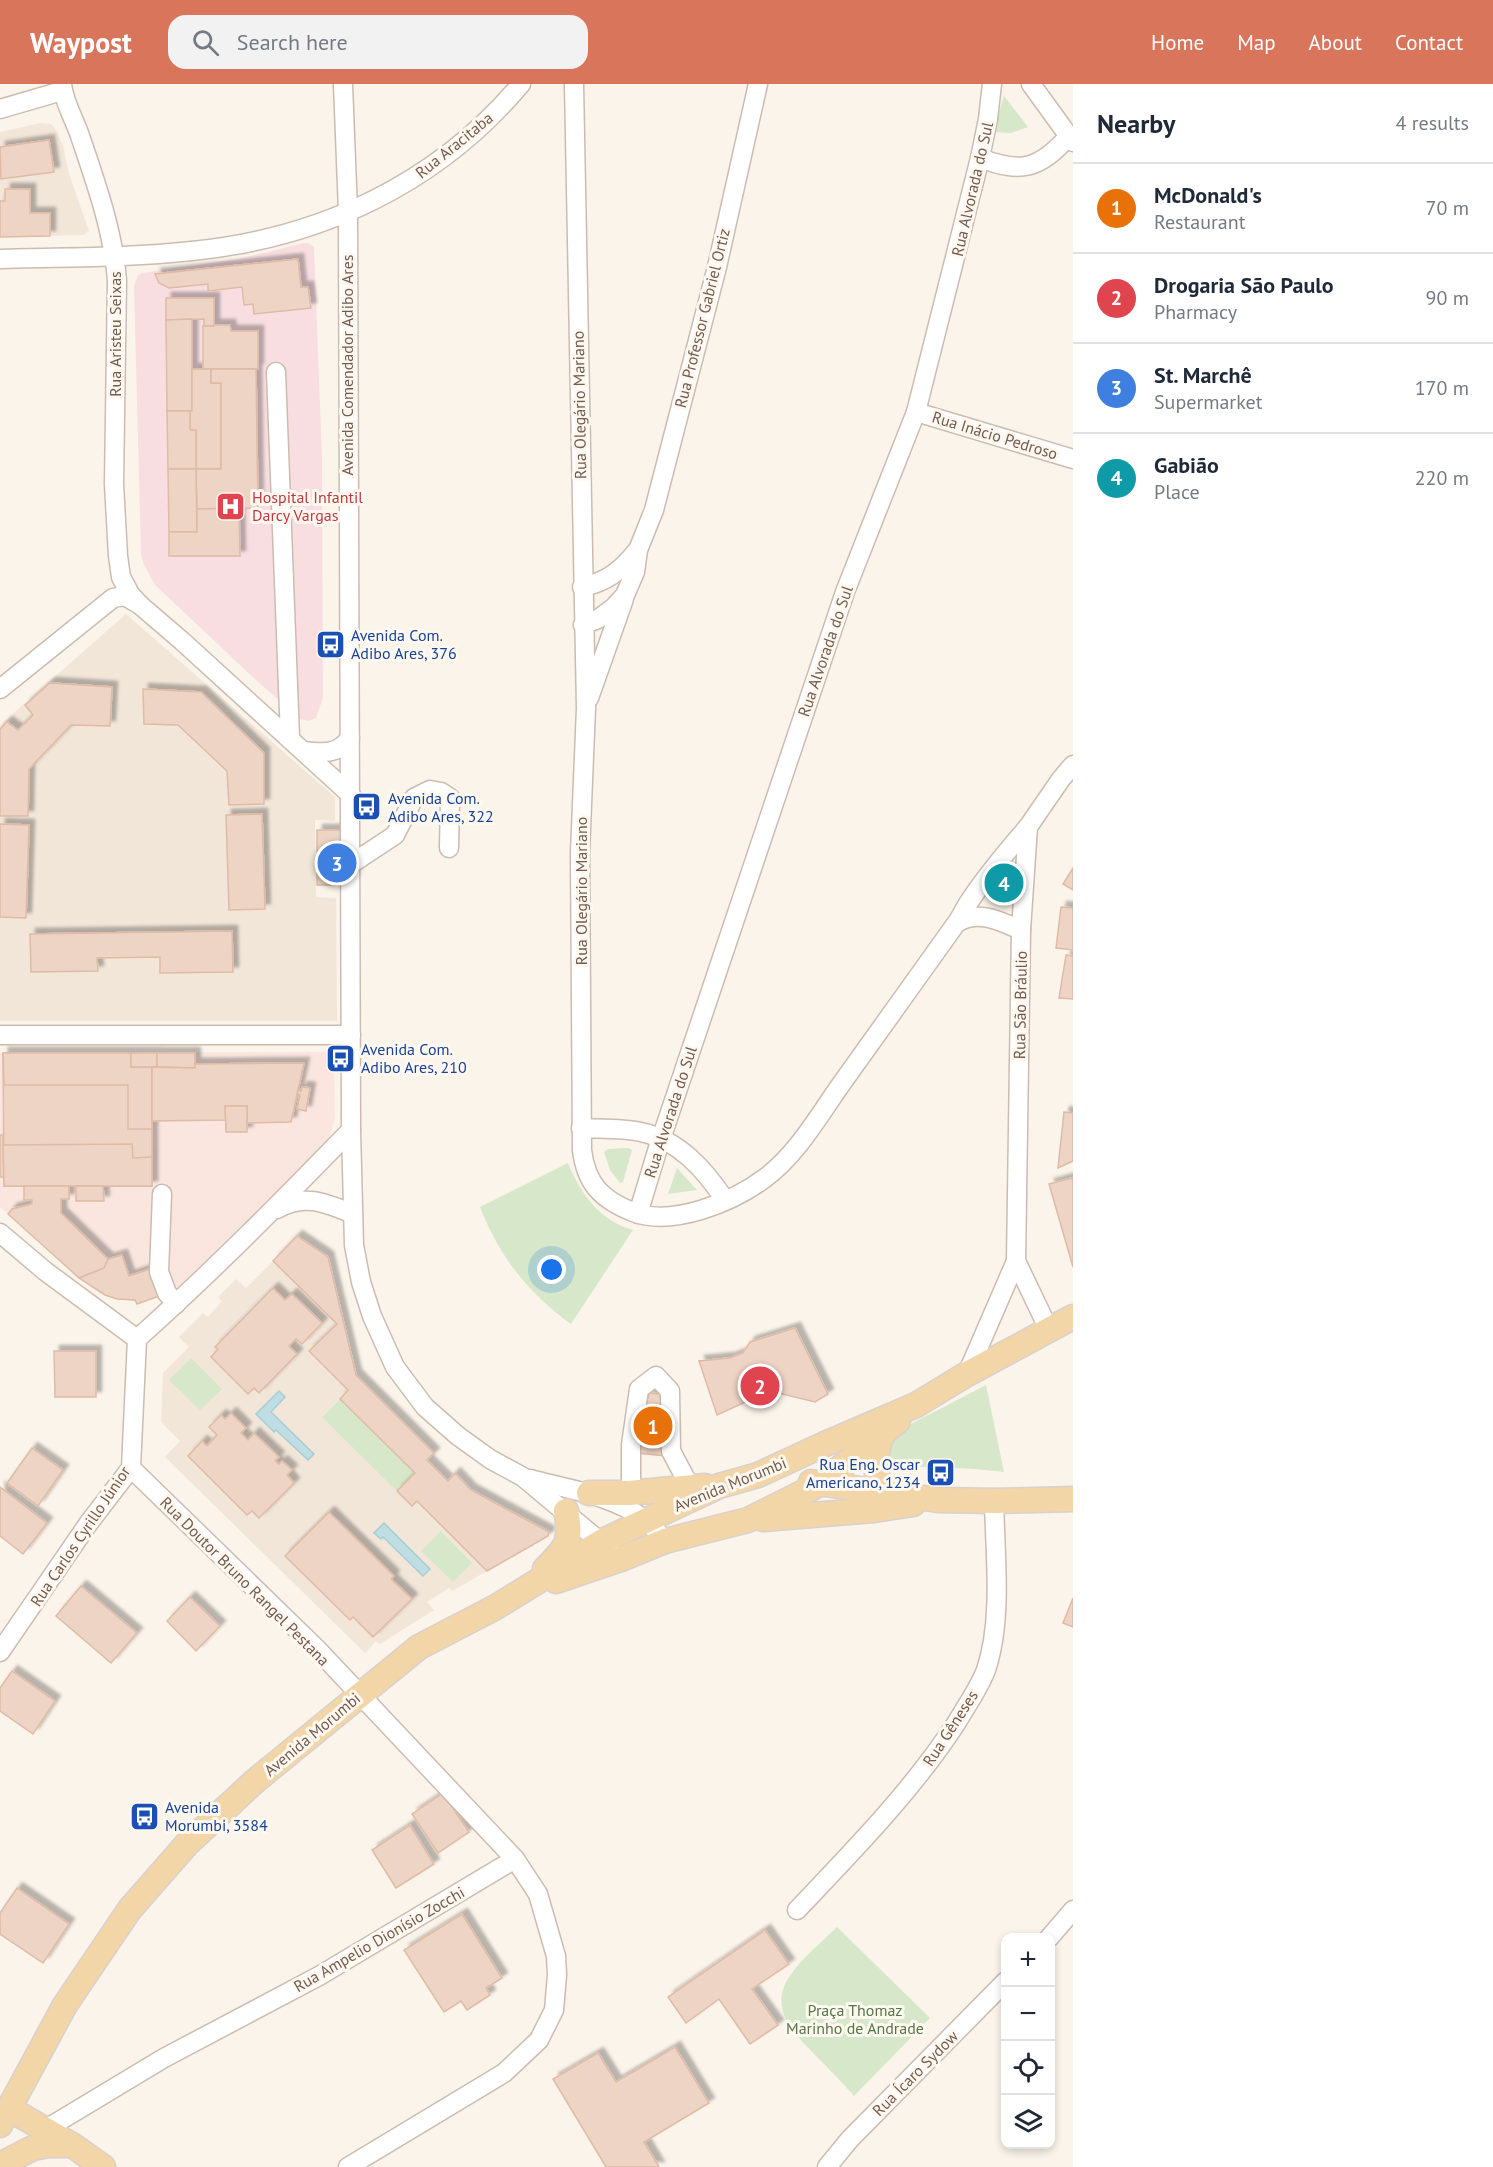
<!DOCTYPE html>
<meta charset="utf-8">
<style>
body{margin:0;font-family:"PT Sans",sans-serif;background:#f2f2f3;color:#1f2937}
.controls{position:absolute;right:18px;bottom:18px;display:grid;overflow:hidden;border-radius:12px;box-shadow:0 3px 9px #0003}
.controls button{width:54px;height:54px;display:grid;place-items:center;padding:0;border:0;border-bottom:2px solid #e0e1e3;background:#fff;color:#1f2937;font:30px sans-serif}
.you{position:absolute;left:552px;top:1186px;width:21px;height:21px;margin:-15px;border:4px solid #fff;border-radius:50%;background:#1a73e8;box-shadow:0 0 0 9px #1a73e833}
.badge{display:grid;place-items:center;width:39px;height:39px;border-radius:50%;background:#d9755a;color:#fff;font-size:20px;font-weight:700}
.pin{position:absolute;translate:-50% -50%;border:3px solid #fff;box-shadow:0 2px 6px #0006}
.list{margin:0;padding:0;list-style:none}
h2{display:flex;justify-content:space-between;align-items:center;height:78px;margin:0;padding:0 24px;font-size:26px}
h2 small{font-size:20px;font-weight:400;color:#747a83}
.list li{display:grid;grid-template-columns:39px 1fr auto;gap:18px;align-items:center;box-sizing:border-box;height:90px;padding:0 24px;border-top:2px solid #e0e1e3}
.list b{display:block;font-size:22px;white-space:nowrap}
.list p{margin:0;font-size:20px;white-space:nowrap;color:#747a83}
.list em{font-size:20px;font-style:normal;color:#747a83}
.icon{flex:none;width:33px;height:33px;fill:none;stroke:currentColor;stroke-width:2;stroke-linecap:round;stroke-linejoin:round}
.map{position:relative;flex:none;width:1073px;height:2083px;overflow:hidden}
header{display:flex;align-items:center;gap:36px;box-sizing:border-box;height:84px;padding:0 30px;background:#d9755a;color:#fff}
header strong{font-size:28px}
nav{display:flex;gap:33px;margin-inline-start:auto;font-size:21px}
.search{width:420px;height:54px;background:#f2f2f3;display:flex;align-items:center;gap:15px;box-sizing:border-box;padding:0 21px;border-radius:18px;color:#747a83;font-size:22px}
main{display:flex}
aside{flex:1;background:#fff}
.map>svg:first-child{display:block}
</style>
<header>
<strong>Waypost</strong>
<div class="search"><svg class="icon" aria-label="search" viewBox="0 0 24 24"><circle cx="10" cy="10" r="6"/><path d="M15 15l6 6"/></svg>Search here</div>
<nav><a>Home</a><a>Map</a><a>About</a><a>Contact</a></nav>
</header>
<main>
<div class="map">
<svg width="1073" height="2083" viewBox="0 0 1073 2083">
<defs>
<filter id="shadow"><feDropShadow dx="5.5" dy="-5.5" stdDeviation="1.5" flood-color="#0004"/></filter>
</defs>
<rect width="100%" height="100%" fill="#fbf4ea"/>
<g fill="#f2e6d9">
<polygon points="41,39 51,40 57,47 63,62 69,90 89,147 83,151 0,153 0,48"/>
<polygon points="126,530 335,713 335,737 315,736 316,813 336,814 337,937 0,937 0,641"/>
<polygon points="273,1177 337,1240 310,1267 349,1306 322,1333 413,1421 417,1417 487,1487 452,1507 449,1504 427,1518 434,1526 380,1560 376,1557 365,1569 165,1373 180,1357 161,1338 163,1289 189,1263 179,1253 203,1229 208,1233 222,1217 218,1213 236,1195 246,1204"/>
</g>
<polygon fill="#fae6df" points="334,968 335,1035 329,1054 324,1062 179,1202 162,1211 137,1220 135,1216 117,1215 92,1204 0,1123 0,969"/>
<polygon fill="#f8dee1" points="304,159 309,159 314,163 322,374 323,614 316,634 309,637 300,635 257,597 155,501 144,481 141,471 134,202 138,191 142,189 239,175"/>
<g fill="#d6e8c9">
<polygon points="1004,12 1028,43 1011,49 993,48"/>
<polygon points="628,1064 632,1066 623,1098 620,1099 610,1086 604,1068 608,1065"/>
<path d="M568,1079C580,1109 600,1137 633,1146L571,1240C528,1209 499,1172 480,1123Z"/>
<polygon points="677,1084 697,1106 668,1110"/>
<polygon points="191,1274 222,1305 200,1326 169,1296"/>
<polygon points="986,1301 1004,1388 976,1385 898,1382 884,1374 881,1358 903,1344"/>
<polygon points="340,1315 415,1389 397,1407 322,1333"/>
<polygon points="441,1447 472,1479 453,1498 421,1467"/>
<path d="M837,1843L930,1934L854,2012C842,1998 829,1985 816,1972C793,1948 766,1923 792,1889C804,1872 822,1858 837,1843Z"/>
</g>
<g fill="#bfdee3" stroke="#a6ced4" stroke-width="1.5">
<polygon points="279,1307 285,1313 271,1328 314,1370 308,1376 276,1346 274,1348 256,1330"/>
<polygon points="384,1439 430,1485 423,1492 383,1453 381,1455 374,1449"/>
</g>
<g fill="#eed4c4" stroke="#dfbba5" stroke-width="1.5" filter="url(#shadow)">
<polygon points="49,56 54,88 1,95 0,63"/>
<polygon points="5,105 30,105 30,129 50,129 50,152 0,153 0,117 5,117"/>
<polygon points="298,175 301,203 308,203 311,224 254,230 253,220 244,221 242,203 208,207 208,200 169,204 159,199 155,190"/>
<polygon points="166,214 214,214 214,242 204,242 204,235 166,236"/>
<polygon points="192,235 192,327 167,327 166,236"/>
<polygon points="214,241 230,241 231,247 258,247 258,285 203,285 203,242 214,242"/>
<polygon points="192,285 211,285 211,299 221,299 221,385 196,385 196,346 190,346 190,327 192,327"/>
<polygon points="211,285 256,285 258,424 197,425 196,385 221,385 221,299 211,299"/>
<polygon points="167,327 190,327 190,346 196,346 196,385 168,385"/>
<polygon points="168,385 196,385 197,448 169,448"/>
<polygon points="239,424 240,472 169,472 169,448 197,448 197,425"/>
<polygon points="50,599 112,603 110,642 71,641 29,685 28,732 0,732 0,645 7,638 18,646 33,631 25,621"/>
<polygon points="143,605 201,608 264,669 264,720 229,721 227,687 178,641 144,640"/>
<polygon points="262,730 265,825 229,826 226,731"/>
<polygon points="0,740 29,741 26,834 0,833"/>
<rect x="317" y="746" width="29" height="55"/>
<polygon points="1073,784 1073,806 1063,800"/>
<polygon points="1061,823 1073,824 1073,866 1056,864"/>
<polygon points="232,847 233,888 160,889 160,873 97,874 98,887 31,888 30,850"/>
<polygon points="1066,871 1073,872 1073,915 1059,914"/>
<polygon points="3,969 157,969 157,983 152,983 152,1102 4,1102"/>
<polygon points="3,969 131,969 131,983 152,983 152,1045 128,1045 128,1001 4,1001"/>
<rect x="131" y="969" width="26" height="14"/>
<polygon points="157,969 195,969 195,984 157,983"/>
<polygon points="304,979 291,1038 247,1039 247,1022 225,1022 226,1036 152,1037 152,983 195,984 195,980"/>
<polygon points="302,1003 310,1004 306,1027 297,1025 300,1011 297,1010 298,1006 301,1007"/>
<polygon points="225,1022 247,1022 247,1048 226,1048"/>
<polygon points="1064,1028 1073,1029 1073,1077 1058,1084"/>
<polygon points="0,1051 3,1051 4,1093 0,1093"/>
<polygon points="132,1060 133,1074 152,1073 152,1102 4,1102 3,1061"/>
<polygon points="1072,1094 1073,1097 1073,1183 1049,1100"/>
<polygon points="24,1102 69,1102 69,1115 61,1115 61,1129 108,1175 104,1184 79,1194 8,1130 12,1125 32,1120 32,1116 24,1116"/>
<polygon points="76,1102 103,1102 104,1117 76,1117"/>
<polygon points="297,1152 328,1173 356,1291 434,1369 427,1376 448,1397 455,1389 471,1406 549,1448 548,1452 487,1487 417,1417 412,1422 397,1407 415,1389 340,1315 348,1306 309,1267 337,1240 273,1177"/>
<polygon points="122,1171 129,1192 153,1184 162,1211 137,1220 135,1216 117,1215 105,1211 79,1194 104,1184 108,1175"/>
<polygon points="273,1204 285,1216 292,1210 322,1239 302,1260 296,1255 289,1262 297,1270 259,1309 254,1304 248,1310 211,1273 218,1265 215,1263"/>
<polygon points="795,1244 828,1310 815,1318 770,1307 717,1331 699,1277 730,1274 743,1269 750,1258"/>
<polygon points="54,1267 96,1267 96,1313 55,1313"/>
<polygon points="649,1309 660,1310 660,1314 669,1314 666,1372 637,1369 642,1314 648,1314"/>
<polygon points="231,1329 246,1344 241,1349 248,1356 254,1349 279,1373 275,1377 279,1380 282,1377 292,1386 287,1391 294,1399 259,1434 252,1427 247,1431 188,1372 202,1357 207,1362 217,1351 209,1343 221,1331 225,1335"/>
<polygon points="32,1364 63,1386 38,1422 7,1399"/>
<polygon points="0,1403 47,1439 23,1470 0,1452"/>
<polygon points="329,1428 394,1492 391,1495 412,1515 373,1553 353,1533 350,1536 285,1472"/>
<polygon points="81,1502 137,1549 111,1579 56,1532"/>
<polygon points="190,1513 220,1542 196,1567 167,1537"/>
<polygon points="1073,1514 1073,1543 1063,1539"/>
<polygon points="12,1587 55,1617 33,1650 0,1627 0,1604"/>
<polygon points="443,1709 469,1748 438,1769 412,1730"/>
<polygon points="410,1741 434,1780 396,1804 372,1766"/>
<polygon points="17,1804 69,1840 43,1879 0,1850 0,1829"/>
<polygon points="462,1830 502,1894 486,1904 490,1911 467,1926 461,1917 444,1928 404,1866"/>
<polygon points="765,1846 789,1880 752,1905 778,1941 750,1960 719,1915 686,1939 668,1913"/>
<polygon points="675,1963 709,2019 644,2058 659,2083 606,2083 553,1995 598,1969 616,1998"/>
</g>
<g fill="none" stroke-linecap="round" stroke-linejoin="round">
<defs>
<g id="minor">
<path d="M62,0C64,19 74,34 80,52C96,99 113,147 117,196L114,400L118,472L121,493L130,510L140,521"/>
<polyline points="343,0 348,128 351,1046 354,1161 361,1198 372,1232 395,1283 425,1323 458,1352 490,1375 523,1393 609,1465"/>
<path d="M574,0L586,624L580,769L582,1066C586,1100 602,1116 633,1128C673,1143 733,1118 765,1094C799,1069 822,1026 847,992C883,942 919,891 955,841C961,834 964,825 969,818C987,791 1007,767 1028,743"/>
<polyline points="1031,0 1073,58"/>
<polyline points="0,25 55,9"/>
<path d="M980,74C1022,90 1039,85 1069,52"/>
<path d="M0,175C64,173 128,174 192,167C321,154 437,100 521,0"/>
<polyline points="276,288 290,654"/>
<polyline points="916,328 1073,375"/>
<path d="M582,503C607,498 620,487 636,468"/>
<polyline points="583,541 598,535 613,524 625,511 635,488 638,466 654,426 717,183 758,0"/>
<polyline points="0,605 113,514 125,512 140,521 182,557 351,711"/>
<polyline points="589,614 624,515"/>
<path d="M304,667C323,669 338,671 350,654"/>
<polyline points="351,780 395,751 414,714 430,706 441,708 450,714 449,764"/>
<path d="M958,838C980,826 999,837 1021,846"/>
<polyline points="0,951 351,951"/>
<path d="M581,1044C601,1045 622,1044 641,1048C679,1056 705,1086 725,1116"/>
<polyline points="162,1110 159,1188 167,1209 176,1220"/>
<path d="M277,1125C304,1109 326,1119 353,1130"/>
<polyline points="638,1130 658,1064 845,508 916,328 980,74 988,35 992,0"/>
<polyline points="0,1149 45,1187 137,1255"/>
<polyline points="1016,1177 1049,1246"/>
<polyline points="967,1290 1016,1177 1021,846 1028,743 1061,695 1073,681"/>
<path d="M530,1395C567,1405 615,1412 645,1436C653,1442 659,1450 665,1457"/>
<polyline points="631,1408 631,1361 639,1305 656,1292 670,1307 671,1367 690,1403"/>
<path d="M0,1568L88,1440L131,1384L137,1255C212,1188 282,1117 351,1046"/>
<path d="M797,1826C854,1766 912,1707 957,1638C967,1621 979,1604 986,1586C1003,1535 995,1470 994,1417"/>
<polyline points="1049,1854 1073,1826"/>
<polyline points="46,2045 164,1974 319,1892 515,1775 317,1565 131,1384"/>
<polyline points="348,2083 504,1989 539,1956 554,1926 557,1891 556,1872 538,1810 515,1775"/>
<polyline points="827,2083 850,2055 1006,1897"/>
</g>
<g id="major">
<path d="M882,1351C874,1371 874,1389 882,1408"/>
<polyline points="811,1398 938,1416 994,1417 1073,1415"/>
<polyline points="589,1409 629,1409 705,1402"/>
<polyline points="763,1435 874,1426 913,1420"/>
<path d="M545,1485C566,1464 573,1457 566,1427"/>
<polyline points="556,1497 621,1475 665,1457 748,1436 820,1400 898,1337"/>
<polyline points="8,2024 75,2063 103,2083"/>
<polyline points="0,2041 65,1921 130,1825 187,1760 255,1697 419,1563 496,1523 601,1458 719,1402 758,1391 825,1360 916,1321 967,1290 1073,1233"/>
<polyline points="0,2081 33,2064 48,2061 72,2061"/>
</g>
</defs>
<use href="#minor" stroke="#ccbcb0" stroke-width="21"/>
<use href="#major" stroke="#d8d1ce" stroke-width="27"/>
<use href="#minor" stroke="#fff" stroke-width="18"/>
<use href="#major" stroke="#f3d6a8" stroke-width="24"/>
</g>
<defs>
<symbol id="hospital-square" viewBox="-11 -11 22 22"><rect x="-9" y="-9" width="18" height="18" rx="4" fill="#e0444e" stroke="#fef8f0"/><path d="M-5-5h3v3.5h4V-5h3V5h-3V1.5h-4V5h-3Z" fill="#fff"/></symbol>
<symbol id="bus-square" viewBox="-11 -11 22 22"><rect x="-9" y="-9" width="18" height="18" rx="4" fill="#1a4fb4" stroke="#fef8f0"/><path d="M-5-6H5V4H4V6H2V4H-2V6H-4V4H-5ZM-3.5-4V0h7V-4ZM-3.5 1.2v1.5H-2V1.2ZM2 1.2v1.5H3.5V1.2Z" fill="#fff"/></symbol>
</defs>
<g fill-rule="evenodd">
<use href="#hospital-square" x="214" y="406" width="33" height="33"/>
<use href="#bus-square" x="314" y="544" width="33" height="33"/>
<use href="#bus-square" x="350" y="706" width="33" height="33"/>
<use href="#bus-square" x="324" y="958" width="33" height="33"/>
<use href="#bus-square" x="924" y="1372" width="33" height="33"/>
<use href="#bus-square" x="128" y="1716" width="33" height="33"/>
</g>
<g text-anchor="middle" stroke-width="6" stroke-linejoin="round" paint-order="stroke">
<g font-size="16" fill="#735c4f" stroke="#fef8f0">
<text transform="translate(454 61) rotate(-39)" y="6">Rua Aracitaba</text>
<text transform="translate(972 105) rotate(-77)" y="6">Rua Alvorada do Sul</text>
<text transform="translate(702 234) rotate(-76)" y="6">Rua Professor Gabriel Ortiz</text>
<text transform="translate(115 250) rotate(-90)" y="6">Rua Aristeu Seixas</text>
<text transform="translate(347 281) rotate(-90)" y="6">Avenida Comendador Adibo Ares</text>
<text transform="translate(579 321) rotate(-91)" y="6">Rua Olegário Mariano</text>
<text transform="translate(995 351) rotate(17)" y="6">Rua Inácio Pedroso</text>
<text transform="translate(825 567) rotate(-71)" y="6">Rua Alvorada do Sul</text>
<text transform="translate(581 807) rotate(-90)" y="6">Rua Olegário Mariano</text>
<text transform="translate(1020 921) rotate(-89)" y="6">Rua São Bráulio</text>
<text transform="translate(670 1028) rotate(-72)" y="6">Rua Alvorada do Sul</text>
<text transform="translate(730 1400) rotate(-22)" y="6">Avenida Morumbi</text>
<text transform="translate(80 1452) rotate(-56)" y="6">Rua Carlos Cyrillo Júnior</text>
<text transform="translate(245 1497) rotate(45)" y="6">Rua Doutor Bruno Rangel Pestana</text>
<text transform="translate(950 1644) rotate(-57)" y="6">Rua Gêneses</text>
<text transform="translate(312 1650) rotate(-40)" y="6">Avenida Morumbi</text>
<text transform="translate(379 1855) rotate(-30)" y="6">Rua Ampelio Dionísio Zocchi</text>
<text transform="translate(915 1989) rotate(-45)" y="6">Rua Ícaro Sydow</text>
</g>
<g font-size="16" fill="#be3a42" stroke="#fef8f0" text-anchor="start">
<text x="252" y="419">Hospital Infantil<tspan x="252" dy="18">Darcy Vargas</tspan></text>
</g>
<g font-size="16" fill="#164399" stroke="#fef8f0" text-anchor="start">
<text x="351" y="557">Avenida Com.<tspan x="351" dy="18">Adibo Ares, 376</tspan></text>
<text x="388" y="720">Avenida Com.<tspan x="388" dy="18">Adibo Ares, 322</tspan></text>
<text x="361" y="971">Avenida Com.<tspan x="361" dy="18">Adibo Ares, 210</tspan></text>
<text x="920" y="1386" text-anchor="end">Rua Eng. Oscar<tspan x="920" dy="18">Americano, 1234</tspan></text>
<text x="165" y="1729">Avenida<tspan x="165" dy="18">Morumbi, 3584</tspan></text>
</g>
<g font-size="16" fill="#567848" stroke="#fef8f0">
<text x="855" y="1932">Praça Thomaz<tspan x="855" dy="18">Marinho de Andrade</tspan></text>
</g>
</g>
</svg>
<div class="controls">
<button>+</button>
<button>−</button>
<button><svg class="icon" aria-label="locate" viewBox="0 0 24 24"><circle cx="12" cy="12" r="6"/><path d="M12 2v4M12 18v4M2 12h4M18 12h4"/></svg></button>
<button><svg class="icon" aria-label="layers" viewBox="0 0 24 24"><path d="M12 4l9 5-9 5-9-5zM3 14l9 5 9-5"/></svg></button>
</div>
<div class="you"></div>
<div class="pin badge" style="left:653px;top:1342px;background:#e8710a">1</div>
<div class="pin badge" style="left:760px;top:1302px;background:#e0444e">2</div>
<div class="pin badge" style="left:337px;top:779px;background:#3f7fe0">3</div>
<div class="pin badge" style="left:1004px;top:799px;background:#0f9aa8">4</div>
</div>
<aside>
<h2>Nearby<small>4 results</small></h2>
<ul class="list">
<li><span class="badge" style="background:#e8710a">1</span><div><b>McDonald's</b><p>Restaurant</p></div><em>70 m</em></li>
<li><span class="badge" style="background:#e0444e">2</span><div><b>Drogaria São Paulo</b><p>Pharmacy</p></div><em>90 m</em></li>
<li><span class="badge" style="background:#3f7fe0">3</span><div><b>St. Marchê</b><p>Supermarket</p></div><em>170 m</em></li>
<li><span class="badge" style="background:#0f9aa8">4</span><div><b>Gabião</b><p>Place</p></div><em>220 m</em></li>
</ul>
</aside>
</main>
